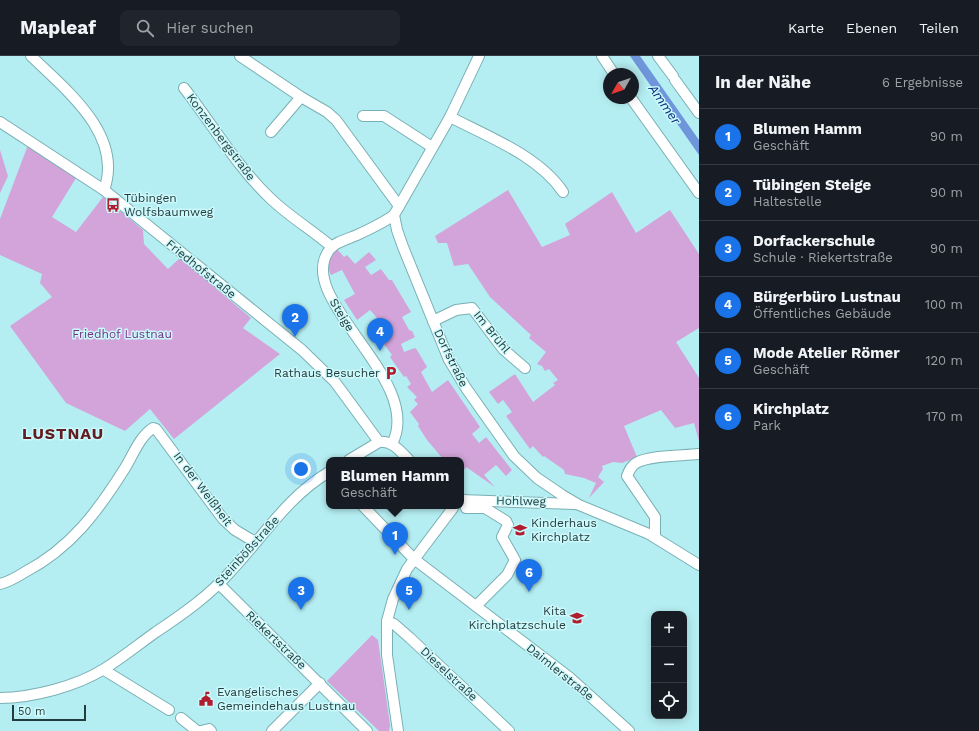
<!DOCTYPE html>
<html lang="de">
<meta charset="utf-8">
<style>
body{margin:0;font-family:"Work Sans",sans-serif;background:#20242c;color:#f1f3f6}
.controls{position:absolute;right:12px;bottom:12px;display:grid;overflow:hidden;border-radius:8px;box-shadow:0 2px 10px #0003}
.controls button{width:36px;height:36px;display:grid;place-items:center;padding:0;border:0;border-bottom:1px solid #363941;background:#171b24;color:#f1f3f6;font:20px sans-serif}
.compass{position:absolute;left:603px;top:12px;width:36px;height:36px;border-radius:50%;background:#171b24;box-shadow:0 2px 10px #0003;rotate:230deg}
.scale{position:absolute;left:12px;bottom:10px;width:74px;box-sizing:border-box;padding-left:4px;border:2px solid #253c3d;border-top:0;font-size:11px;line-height:14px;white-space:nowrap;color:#253c3d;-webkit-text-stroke:3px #ccf9fc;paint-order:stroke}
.you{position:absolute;left:301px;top:413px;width:14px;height:14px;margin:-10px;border:3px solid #fff;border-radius:50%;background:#1a73e8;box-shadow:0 0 0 6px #1a73e833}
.badge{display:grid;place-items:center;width:26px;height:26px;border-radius:50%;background:#1a73e8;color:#fff;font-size:13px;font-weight:700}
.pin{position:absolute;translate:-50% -33px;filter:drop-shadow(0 1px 2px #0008)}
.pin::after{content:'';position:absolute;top:21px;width:14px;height:12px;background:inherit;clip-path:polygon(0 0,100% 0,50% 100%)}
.popup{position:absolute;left:326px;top:401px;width:138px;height:52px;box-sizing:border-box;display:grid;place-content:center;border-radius:8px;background:#171b24;filter:drop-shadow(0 1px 3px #0005);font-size:13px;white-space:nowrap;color:#9ea1a6}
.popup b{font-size:15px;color:#f1f3f6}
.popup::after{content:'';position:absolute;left:50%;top:100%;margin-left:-8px;border:8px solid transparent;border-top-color:#171b24}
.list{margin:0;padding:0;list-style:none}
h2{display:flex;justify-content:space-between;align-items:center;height:52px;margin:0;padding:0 16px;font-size:17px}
h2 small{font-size:13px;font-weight:400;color:#9ea1a6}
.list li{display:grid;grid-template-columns:26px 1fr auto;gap:12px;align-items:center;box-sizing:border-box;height:56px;padding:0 16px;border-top:1px solid #363941}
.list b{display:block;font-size:15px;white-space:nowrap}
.list p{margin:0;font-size:13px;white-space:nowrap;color:#9ea1a6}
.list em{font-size:13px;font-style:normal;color:#9ea1a6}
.icon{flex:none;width:22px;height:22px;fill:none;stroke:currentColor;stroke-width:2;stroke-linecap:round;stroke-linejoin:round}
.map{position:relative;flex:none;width:699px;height:675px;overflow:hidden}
header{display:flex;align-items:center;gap:24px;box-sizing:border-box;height:56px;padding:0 20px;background:#171b24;border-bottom:1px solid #363941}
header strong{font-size:19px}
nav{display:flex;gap:22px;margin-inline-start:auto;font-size:14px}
.search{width:280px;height:36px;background:#20242c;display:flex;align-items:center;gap:10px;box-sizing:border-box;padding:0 14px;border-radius:8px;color:#9ea1a6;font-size:15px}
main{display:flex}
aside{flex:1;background:#171b24}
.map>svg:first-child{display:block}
</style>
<header>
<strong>Mapleaf</strong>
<div class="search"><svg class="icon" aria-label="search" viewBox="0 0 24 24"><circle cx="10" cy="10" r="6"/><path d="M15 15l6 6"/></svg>Hier suchen</div>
<nav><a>Karte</a><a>Ebenen</a><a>Teilen</a></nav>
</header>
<main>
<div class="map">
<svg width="699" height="675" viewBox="0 0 699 675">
<rect width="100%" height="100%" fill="#b5eef2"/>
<g fill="#d2a4d9">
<polygon points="28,89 76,122 52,161 76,176 103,141 143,174 144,188 168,213 180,202 251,262 243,272 280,298 174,383 150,353 125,375 66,347 10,270 52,241 40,227 42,218 0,199 0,163"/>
<polygon points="0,94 8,120 0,137"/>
<polygon points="508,134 542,191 570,179 565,168 612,136 636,177 670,154 699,198 699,272 676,286 699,322 699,385 694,367 675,372 661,354 624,370 637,401 622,407 613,406 602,410 603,413 598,421 604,426 589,442 596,427 584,422 565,418 564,414 544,400 543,401 533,390 530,393 506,360 512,356 503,344 498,348 489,336 515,318 533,346 555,329 553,327 558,324 549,313 545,315 542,310 537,308 546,296 529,282 531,279 490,241 468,208 454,210 447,187 438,187 435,180"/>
<path d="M337,193L344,201L347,199L355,208L369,196L376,204L365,211L371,219L381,213L389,224H392L411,256L402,261L409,274L412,275L415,281L401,288L404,296L415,292L417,294L427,311L421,316L432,336L448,324L480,371L472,378L479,387L486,381L512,414L506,420L496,409L484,419L495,431L466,411L461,418V404H444L427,384L418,370L419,368L410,356L418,348L414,344L417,341L407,331L411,328L406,320L404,321L390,301L392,299L374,275L379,272L374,265L377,262L370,254L357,264L344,244L355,238L342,214L331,219C326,210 330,200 337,193Z"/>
<polygon points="372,579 378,584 390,669 389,675 379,675 327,625"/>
</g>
<polygon fill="#6f95db" points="630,0 640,0 699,84 699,99"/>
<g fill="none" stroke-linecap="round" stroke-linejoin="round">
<defs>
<g id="minor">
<path d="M31,0C66,34 124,79 104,134"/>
<polyline points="240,0 301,41 327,56 336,64 399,150"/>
<polyline points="479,0 450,61 394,159 397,174 403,191 449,304 466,332 514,400 537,422 562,439 579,449 649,478 699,509"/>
<polyline points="602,0 614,18"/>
<polyline points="658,0 673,20"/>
<polyline points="675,24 699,57"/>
<path d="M184,32C213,69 237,111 271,143C290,161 312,174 332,191"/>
<polyline points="631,42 699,137"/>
<polyline points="363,60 384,60 432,91"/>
<path d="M450,61C487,80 539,100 563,136"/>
<polyline points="0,66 104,134 302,294 335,326 379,386"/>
<polyline points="271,76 301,41"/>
<polyline points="433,265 456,254 472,252 503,293 525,312"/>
<path d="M392,388C426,323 291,242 330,193C335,186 348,183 357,179C370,173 383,167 394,159"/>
<path d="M349,404L379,386C392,384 401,396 409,404"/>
<polyline points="461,444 575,448"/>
<polyline points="464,444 466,452 485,452 506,465 508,469 502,481 515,504 507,519 476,550"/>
<polyline points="363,450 414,503 569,621 629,675"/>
<path d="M655,481V461L627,420C629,415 631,410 636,407C650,399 682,400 699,398"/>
<path d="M0,528C9,526 17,521 25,516C71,492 98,455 125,412C133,399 140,380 153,372L156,373L223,463L235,474L255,486"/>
<polyline points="219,528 367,675"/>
<polyline points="387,565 394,568 410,582 509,675"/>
<polyline points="104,614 169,654"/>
<path d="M0,642C32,642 77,630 104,613C122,602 139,588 156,576C183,558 210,539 231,515C263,481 288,440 329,416"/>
<polyline points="181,662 197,675"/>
<polyline points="201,675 209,673 211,675"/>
<polyline points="272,675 320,627"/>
<polyline points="398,675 387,599 387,565 393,543 407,513 453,452"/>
</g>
</defs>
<use href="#minor" stroke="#79b0b4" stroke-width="12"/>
<use href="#minor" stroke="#fff" stroke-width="10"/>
</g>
<defs>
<symbol id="bus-bare" viewBox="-9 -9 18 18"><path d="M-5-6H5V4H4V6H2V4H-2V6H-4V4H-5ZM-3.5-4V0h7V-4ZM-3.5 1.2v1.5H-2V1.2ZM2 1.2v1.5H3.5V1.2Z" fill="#b01d2f" stroke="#ccf9fc" stroke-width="2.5" paint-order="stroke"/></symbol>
<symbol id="parking-bare" viewBox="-9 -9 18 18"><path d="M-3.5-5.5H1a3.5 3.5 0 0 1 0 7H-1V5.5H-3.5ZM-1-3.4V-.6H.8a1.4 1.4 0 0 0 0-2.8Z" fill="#b01d2f" stroke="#ccf9fc" stroke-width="2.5" paint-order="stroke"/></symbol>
<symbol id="school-bare" viewBox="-9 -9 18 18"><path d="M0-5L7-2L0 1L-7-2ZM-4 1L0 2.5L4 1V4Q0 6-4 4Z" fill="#b01d2f" stroke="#ccf9fc" stroke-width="2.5" paint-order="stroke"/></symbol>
<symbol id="civic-bare" viewBox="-9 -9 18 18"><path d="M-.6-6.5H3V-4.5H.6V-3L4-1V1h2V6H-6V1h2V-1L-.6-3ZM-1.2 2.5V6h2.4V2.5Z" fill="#b01d2f" stroke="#ccf9fc" stroke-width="2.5" paint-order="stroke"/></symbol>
</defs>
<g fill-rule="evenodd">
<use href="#bus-bare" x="103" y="139" width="20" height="20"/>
<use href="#parking-bare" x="381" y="307" width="20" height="20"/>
<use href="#school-bare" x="510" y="464" width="20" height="20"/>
<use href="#school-bare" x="567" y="552" width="20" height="20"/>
<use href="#civic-bare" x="196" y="633" width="20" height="20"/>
</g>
<g text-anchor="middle" stroke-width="3" stroke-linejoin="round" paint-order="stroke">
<g font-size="12" fill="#253c3d" stroke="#ccf9fc">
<text transform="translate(221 81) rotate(53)" y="4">Konzenbergstraße</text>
<text transform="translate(201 213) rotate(39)" y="4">Friedhofstraße</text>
<text transform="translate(342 259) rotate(59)" y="4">Steige</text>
<text transform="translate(492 276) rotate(51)" y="4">Im Brühl</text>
<text transform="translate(451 302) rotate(64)" y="4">Dorfstraße</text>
<text transform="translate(203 433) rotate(53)" y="4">In der Weißheit</text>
<text transform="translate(521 445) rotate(1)" y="4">Hohlweg</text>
<text transform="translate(247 495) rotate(-48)" y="4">Steinbößstraße</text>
<text transform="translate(276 584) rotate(44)" y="4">Riekertstraße</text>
<text transform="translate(560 616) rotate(39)" y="4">Daimlerstraße</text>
<text transform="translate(449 618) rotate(43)" y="4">Dieselstraße</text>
</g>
<g font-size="12" fill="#253c3d" stroke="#ccf9fc" text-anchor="start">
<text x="124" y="146">Tübingen<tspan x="124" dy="14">Wolfsbaumweg</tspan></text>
<text x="380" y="321" text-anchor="end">Rathaus Besucher</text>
<text x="531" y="471">Kinderhaus<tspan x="531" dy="14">Kirchplatz</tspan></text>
<text x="566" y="559" text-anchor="end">Kita<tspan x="566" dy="14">Kirchplatzschule</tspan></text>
<text x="217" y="640">Evangelisches<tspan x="217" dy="14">Gemeindehaus Lustnau</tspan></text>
</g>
<g font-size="12" fill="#743080" stroke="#ccf9fc">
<text x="122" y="282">Friedhof Lustnau</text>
</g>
<g font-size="13" font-style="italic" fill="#042e7e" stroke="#ccf9fc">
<text transform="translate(665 48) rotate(55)" y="5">Ammer</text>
</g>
<g font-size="16" font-weight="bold" letter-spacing="1" fill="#631d20" stroke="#ccf9fc">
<text x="63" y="383">LUSTNAU</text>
</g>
</g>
</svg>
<div class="controls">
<button>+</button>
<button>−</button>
<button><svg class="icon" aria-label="locate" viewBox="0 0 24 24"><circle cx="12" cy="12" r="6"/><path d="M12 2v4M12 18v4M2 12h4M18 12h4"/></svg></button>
</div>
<svg class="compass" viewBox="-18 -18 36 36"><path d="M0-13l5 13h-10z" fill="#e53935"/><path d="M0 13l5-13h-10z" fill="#9ea1a6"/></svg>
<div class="scale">50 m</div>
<div class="you"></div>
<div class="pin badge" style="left:395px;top:499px">1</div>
<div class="popup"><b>Blumen Hamm</b>Geschäft</div>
<div class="pin badge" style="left:295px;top:281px">2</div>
<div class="pin badge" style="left:301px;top:554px">3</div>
<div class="pin badge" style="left:380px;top:295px">4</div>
<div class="pin badge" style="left:409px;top:554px">5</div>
<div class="pin badge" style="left:529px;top:536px">6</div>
</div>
<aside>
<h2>In der Nähe<small>6 Ergebnisse</small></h2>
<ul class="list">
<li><span class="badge">1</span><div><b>Blumen Hamm</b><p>Geschäft</p></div><em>90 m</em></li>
<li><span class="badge">2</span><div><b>Tübingen Steige</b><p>Haltestelle</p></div><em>90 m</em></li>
<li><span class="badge">3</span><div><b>Dorfackerschule</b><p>Schule · Riekertstraße</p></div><em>90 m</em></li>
<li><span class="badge">4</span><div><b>Bürgerbüro Lustnau</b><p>Öffentliches Gebäude</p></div><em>100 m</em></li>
<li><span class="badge">5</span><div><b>Mode Atelier Römer</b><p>Geschäft</p></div><em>120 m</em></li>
<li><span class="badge">6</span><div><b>Kirchplatz</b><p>Park</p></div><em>170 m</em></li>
</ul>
</aside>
</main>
